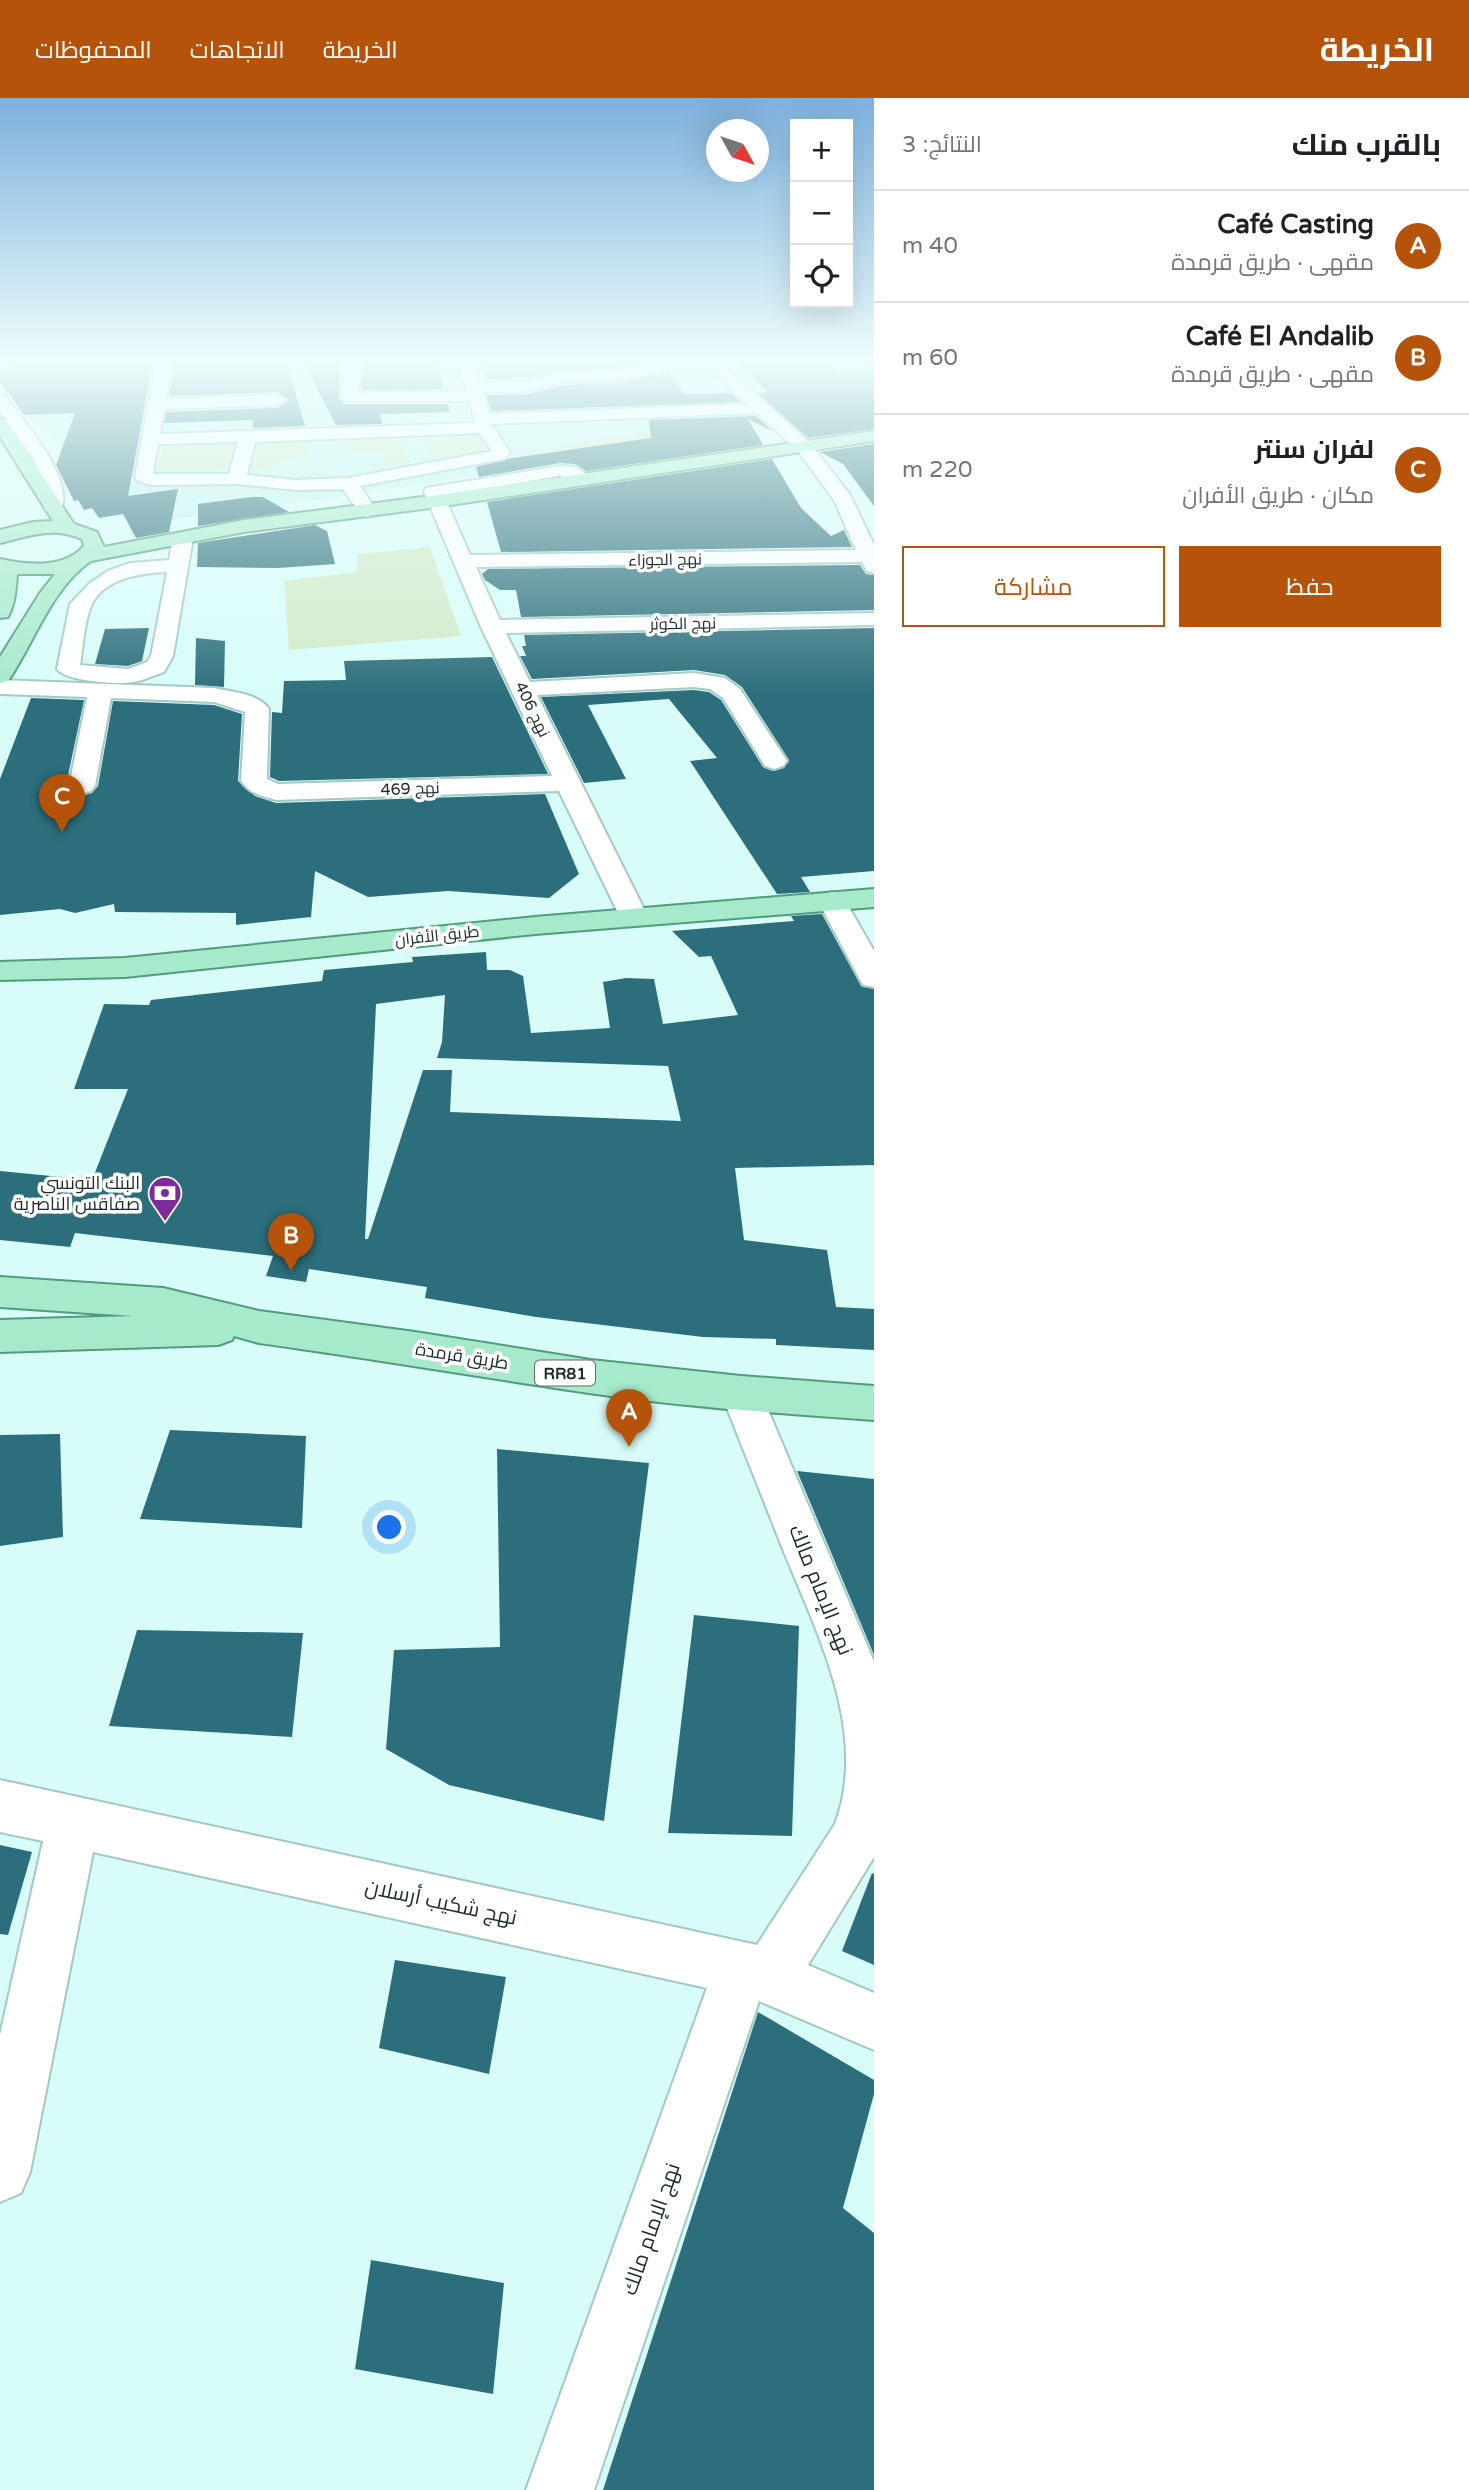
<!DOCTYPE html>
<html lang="ar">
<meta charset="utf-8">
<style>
body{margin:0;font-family:"Varela Round",Cairo,sans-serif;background:#f6f6f6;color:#202124;direction:rtl}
.controls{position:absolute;right:21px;top:21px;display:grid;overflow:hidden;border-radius:0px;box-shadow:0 7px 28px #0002}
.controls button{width:63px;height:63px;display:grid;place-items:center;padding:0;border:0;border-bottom:2px solid #e0e0e0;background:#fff;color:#202124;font:35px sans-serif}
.compass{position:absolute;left:706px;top:21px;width:63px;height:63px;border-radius:50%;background:#fff;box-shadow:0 7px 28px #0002;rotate:130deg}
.you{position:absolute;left:390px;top:1430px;width:24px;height:24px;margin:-18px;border:5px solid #fff;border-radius:50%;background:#1a73e8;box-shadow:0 0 0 10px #1a73e833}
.badge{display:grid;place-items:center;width:46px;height:46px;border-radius:50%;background:#b45309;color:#fff;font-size:23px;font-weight:700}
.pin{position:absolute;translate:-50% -58px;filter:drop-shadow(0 2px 4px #0008)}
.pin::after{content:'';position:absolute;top:37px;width:24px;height:21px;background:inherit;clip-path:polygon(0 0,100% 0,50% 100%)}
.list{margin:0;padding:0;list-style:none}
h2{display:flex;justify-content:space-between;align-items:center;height:91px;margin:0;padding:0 28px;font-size:30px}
h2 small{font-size:23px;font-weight:400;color:#757577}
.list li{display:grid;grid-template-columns:46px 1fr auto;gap:21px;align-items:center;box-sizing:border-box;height:112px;padding:0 28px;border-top:2px solid #e0e0e0}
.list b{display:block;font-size:26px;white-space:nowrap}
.list p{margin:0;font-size:23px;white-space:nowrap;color:#757577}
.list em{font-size:23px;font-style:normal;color:#757577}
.actions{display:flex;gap:14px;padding:21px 28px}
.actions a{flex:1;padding:16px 0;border:2px solid #b45309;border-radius:0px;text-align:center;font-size:24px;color:#b45309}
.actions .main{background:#b45309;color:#fff}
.icon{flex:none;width:38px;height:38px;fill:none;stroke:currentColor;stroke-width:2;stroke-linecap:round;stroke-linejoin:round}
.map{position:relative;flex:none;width:874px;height:2392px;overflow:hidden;direction:ltr}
header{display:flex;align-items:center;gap:42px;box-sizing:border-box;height:98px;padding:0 35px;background:#b45309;color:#fff}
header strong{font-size:33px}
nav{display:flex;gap:38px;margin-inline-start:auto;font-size:24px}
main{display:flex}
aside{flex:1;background:#fff}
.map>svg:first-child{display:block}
</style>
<header>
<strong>الخريطة</strong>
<nav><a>الخريطة</a><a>الاتجاهات</a><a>المحفوظات</a></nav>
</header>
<main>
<aside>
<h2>بالقرب منك<small>النتائج: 3</small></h2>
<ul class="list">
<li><span class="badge">A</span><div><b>Café Casting</b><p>مقهى · طريق قرمدة</p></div><em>40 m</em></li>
<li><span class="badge">B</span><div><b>Café El Andalib</b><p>مقهى · طريق قرمدة</p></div><em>60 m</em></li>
<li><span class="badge">C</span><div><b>لفران سنتر</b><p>مكان · طريق الأفران</p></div><em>220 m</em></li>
</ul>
<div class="actions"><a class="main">حفظ</a><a>مشاركة</a></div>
</aside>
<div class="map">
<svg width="874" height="2392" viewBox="0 0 874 2392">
<rect width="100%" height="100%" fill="#d8fdf9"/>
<polygon fill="#c4f3ed" points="176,263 675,263 748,321 756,337 587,371 535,369 277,408 152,424 95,416 62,350 26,317 168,313"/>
<g fill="#d2eac8">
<polygon points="655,334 679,350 581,364 561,347"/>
<polygon points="477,336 485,356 436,364 419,338"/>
<polygon points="399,337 411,369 383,366 388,354 340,351 337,342"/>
<polygon points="304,341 310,358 281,362 267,374 254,370 258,345"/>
<polygon points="236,346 229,372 155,373 165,347"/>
<polygon points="430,449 461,538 289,552 284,483 356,474 358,456"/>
</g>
<g fill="#2c6e7b" fill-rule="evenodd">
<polygon points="28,263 153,263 128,398 178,391 169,434 136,440 123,416 99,420 92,410 84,412 78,402 74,403 56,367 75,315 24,317 0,283 0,272"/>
<polygon points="175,263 286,263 305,328 253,330 253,322 164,325 166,314 278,310 288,303 278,294 169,298"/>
<polygon points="303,263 341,263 339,300 344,306 448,306 450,314 380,316 382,326 336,327"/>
<polygon points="363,263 436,264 444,291 361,292"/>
<polygon points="487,263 662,263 621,269 564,271 527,280 485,281"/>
<polygon points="825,263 839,273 874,268 874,331 808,340 757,295 768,294 737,265"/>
<polygon points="670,274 684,296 732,295 741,304 491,313 486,297 528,296 564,287 622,285"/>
<polygon points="756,318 772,333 748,321 763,347 586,373 575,366 560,365 479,379 476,369 507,361 651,340 649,322"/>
<polygon points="874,346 874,408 843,366 820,354"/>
<polygon points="772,361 801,410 831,438 844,432 852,449 501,454 487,404"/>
<polygon points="252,399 263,399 289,414 198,428 198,406"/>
<polygon points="315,427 327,433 335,466 278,470 197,469 198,445"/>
<polygon points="860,467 866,476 874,477 874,512 521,519 516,492 500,492 485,482 482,476 488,471"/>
<polygon points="149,530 142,563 128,568 95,566 105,531"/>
<polygon points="874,530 874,773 801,779 810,794 777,796 690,663 717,660 669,601 588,607 626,681 584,685 541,599 694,592 709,594 721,602 763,669 773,673 784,670 789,662 742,589 725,577 694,572 532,581 520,558 526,558 522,548 526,548 524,537"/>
<polygon points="196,540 225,543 224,589 195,587"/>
<polygon points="492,559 548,676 279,683 270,679 272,614 282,615 284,583 346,582 344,563"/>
<polygon points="31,600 84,602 66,687 71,695 81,698 92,695 98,688 113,603 214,607 242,616 238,683 255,698 276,705 545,696 579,776 549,800 448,793 368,799 315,773 311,819 236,827 236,815 115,814 114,806 75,815 60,811 0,817 0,681"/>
<path d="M822,816L861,888L874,891V1067L735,1070L744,1142L827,1152L836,1209L874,1211V1252L776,1247V1241L703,1239L536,1219L425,1200L427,1189L309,1171L306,1184L266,1178L273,1158L75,1135L70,1149L0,1142V1073L92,1082L128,991H74L104,906L149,907L151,902L322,883L324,872L413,864L412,859L486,854L487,872H510L523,878L531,935L610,930L603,884L626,880L654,881L663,926L738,917L711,858L699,859L672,833L794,823L791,818ZM445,897L442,944L437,960L668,968L681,1023L450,1014L452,972H423L368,1141H365L376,906Z"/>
<polygon points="170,1332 306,1338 302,1430 140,1421"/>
<polygon points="60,1336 63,1439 0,1448 0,1337"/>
<polygon points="497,1351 649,1365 604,1723 449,1687 386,1651 394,1552 500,1549"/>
<polygon points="797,1373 874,1381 874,1557"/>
<polygon points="694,1517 799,1528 792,1738 668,1735"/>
<polygon points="137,1532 303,1535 292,1639 109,1628"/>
<polygon points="0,1747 32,1754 8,1837 0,1836"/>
<polygon points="872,1775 874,1776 874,1867 842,1853"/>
<polygon points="395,1862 506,1879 489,1976 379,1950"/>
<polygon points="758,1914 874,1982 874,1996 843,2110 874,2135 874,2392 603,2392"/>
<polygon points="371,2162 504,2185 493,2296 355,2271"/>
</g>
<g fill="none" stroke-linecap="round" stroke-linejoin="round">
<defs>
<g id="minor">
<polygon points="0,263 10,263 0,269"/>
<path d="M156,263H172L166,301L278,297L286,302L278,307L164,311L160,336L475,325L470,303H344L342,300L344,263H360L358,295L467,293L457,263H473L480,284L527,283L564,274L621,272L674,264L677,267L674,270L621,282L564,284L527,293L483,294L489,316L747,306L702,263H718L810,345L850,397L874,447V475L867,473L862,464L476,469L500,522L874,515V527L506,535L530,584L694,575L725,580L740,591L787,663L783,668L774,671L765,668L723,600L710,591L694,589L537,597L647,817L643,823L633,826L623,823L619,817L559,693L276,702C262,698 250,696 241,683L245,614L214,604L111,600L95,688L91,693L82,696L73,693L69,688L87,599L0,596V582L214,590C231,594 258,595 269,611L267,681L278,686L552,678L481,529L424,394L426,390L560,368L575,369L595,381L586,386L560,378L444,398L470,457L856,452L834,402L798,353L757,315L491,326L510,354L504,361L360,388L377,413L368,419L361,417L343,391L296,392L237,386L151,387L138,383L135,379ZM479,335L492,353L348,380L296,382L247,377L255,344ZM238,344L229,376H153L158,346Z"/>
<path d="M0,297L6,299C23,322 77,384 60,413H46L44,409L43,385L33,362L0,314Z"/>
<path d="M183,434L193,440L173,558L164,574C154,577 143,583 132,584C117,587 65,583 57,571L70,506L89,486L108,473L130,465L169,462L173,440ZM167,474L151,558L147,564L128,571L80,567C83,549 84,525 91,508C103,480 141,475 167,474Z"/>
<polygon points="832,794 842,797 874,853 874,889 863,887 859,880 818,803 822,797"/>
<path d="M741,1278L755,1283L761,1295L874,1564V1759L808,1867L874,1895V1952L759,1903L594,2392H526L707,1890L93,1754L30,2074L21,2095L0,2104V1937L43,1743L0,1734V1682L757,1847L835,1726C869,1636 818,1537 784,1454C763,1401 742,1348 721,1295L727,1283Z"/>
</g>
<g id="major">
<path d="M0,321L6,322L74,426L97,434L104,449L244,422L438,397L874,333V343L438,409L244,434L91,463C52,489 34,545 8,583L0,585V559L40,495L55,476H17C16,491 15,506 8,519L0,520V461C27,467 64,471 84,448L82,441C53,428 29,438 0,445V432L33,424L53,423L0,339Z"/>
<polygon points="874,791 874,809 535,836 125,879 0,882 0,864 125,860 535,819"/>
<path d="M0,1179L163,1190L259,1213L415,1234L591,1262L741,1278L874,1288V1322C779,1315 683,1309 589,1295C479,1279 369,1260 259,1245L234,1238L232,1242L218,1247L0,1254V1222L133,1218L0,1209Z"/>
</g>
</defs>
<use href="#minor" stroke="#a4c8c3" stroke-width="4"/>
<use href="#major" stroke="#519c7c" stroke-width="4"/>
<use href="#minor" fill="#fff" fill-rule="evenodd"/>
<use href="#major" fill="#a7e9cb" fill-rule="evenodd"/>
</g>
<linearGradient id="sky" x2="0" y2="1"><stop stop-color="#7db0dc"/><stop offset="0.44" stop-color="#edfefc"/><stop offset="1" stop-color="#edfefc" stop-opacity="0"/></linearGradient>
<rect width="874" height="598" fill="url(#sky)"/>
<defs>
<symbol id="bank-pin" viewBox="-11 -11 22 30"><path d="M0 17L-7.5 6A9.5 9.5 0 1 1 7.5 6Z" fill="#7d2c9c" stroke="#fff"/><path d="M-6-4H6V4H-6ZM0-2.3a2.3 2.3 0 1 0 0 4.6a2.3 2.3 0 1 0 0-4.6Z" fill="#fff"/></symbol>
</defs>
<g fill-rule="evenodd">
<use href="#bank-pin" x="146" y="1076" width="38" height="52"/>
</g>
<g text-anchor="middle" stroke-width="7" stroke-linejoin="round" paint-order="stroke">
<g font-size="16" fill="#1c2a28" stroke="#fff">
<text transform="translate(665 461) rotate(-1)" y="6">نهج الجوزاء</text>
<text transform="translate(683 525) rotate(-1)" y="6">نهج الكوثر</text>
<text transform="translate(533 611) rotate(64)" y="6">نهج 406</text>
<text transform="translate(410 690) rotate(-2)" y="6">نهج 469</text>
<text transform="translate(437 837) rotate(-6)" y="6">طريق الأفران</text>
</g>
<rect fill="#fff" stroke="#606a68" stroke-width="2" x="535" y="1262.5" width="60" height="25" rx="5"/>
<g font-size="16" font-weight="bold" fill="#1c2a28">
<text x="565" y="1281">RR81</text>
</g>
<g font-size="18" fill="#1c2a28" stroke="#fff" text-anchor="end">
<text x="140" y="1091">البنك التونسي<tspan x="140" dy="21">صفاقس الناصرية</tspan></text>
</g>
<g font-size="18" fill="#1c2a28" stroke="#fff">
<text transform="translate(462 1258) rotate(9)" y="6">طريق قرمدة</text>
</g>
<g font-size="21" fill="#1c2a28" stroke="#fff">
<text transform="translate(821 1492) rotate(68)" y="7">نهج الإمام مالك</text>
<text transform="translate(441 1804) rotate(12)" y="7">نهج شكيب أرسلان</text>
<text transform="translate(651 2131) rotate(-71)" y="7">نهج الإمام مالك</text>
</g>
</g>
</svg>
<div class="controls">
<button>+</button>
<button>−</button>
<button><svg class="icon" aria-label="locate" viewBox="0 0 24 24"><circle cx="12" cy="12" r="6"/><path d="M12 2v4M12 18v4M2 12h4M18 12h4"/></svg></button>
</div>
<svg class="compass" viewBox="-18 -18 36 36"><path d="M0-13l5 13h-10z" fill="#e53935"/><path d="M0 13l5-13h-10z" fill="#757577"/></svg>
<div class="you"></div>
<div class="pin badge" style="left:629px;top:1349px">A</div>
<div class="pin badge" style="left:291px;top:1173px">B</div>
<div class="pin badge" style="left:62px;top:734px">C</div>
</div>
</main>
